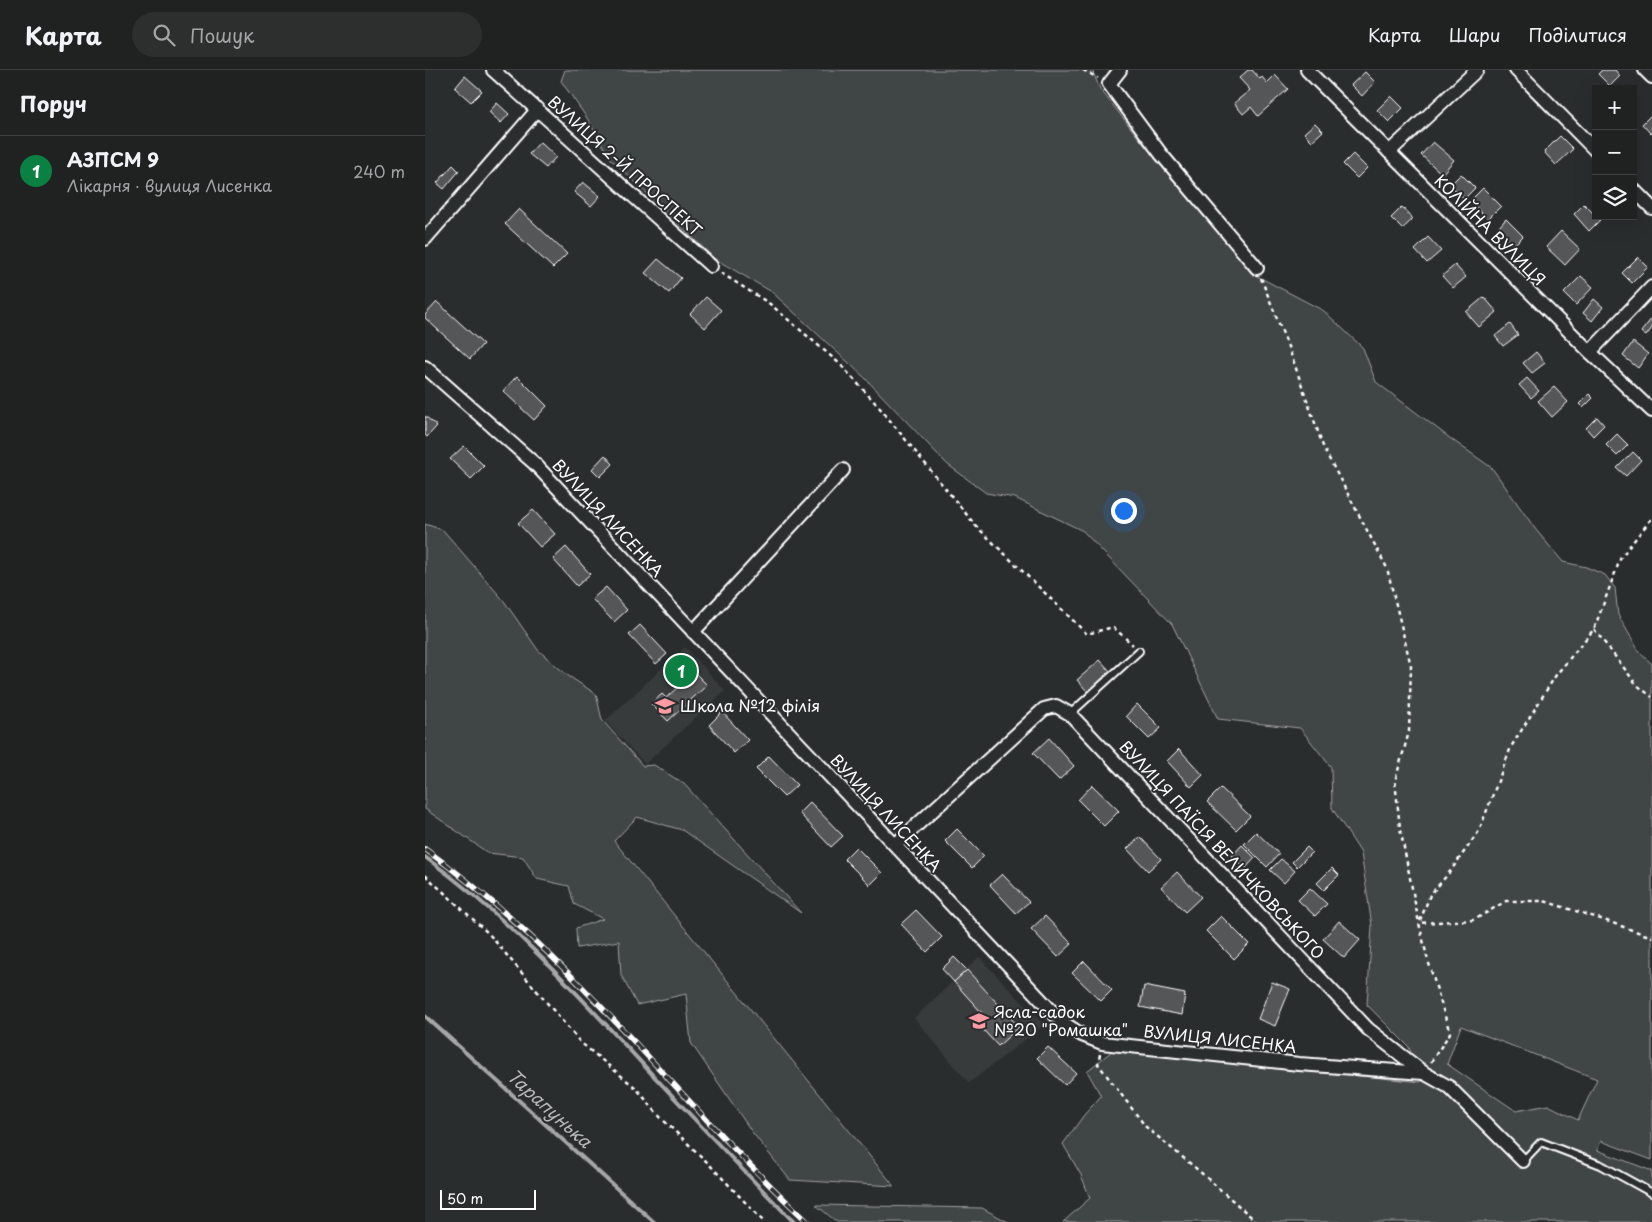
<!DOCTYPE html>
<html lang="uk">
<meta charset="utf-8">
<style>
body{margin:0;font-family:"Playpen Sans",sans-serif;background:#2d2f2f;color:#f1f3f6}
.controls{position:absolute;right:15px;top:15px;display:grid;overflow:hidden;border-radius:0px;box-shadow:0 5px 20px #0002}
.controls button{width:45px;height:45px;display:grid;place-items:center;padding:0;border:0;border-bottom:1px solid #3d3f40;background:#202222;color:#f1f3f6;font:25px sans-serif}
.scale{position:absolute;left:15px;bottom:12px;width:96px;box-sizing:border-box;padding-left:5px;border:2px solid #fff;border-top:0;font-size:14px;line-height:18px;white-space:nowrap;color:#fff;-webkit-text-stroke:4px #2a2d2e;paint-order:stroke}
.you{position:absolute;left:698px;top:440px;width:18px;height:18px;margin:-12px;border:4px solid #fff;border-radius:50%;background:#1a73e8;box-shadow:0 0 0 8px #1a73e833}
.badge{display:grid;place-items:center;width:32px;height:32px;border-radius:50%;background:#0b8043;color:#fff;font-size:16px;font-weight:700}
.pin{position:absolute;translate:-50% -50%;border:2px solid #fff;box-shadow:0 1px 5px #0006}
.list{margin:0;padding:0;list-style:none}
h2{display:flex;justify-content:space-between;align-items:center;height:65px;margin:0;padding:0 20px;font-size:21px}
h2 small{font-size:16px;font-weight:400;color:#a2a4a5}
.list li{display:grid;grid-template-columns:32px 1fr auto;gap:15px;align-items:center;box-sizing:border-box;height:70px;padding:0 20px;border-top:1px solid #3d3f40}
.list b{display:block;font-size:19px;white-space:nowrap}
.list p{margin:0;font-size:16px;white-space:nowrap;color:#a2a4a5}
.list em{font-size:16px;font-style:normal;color:#a2a4a5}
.icon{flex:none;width:28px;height:28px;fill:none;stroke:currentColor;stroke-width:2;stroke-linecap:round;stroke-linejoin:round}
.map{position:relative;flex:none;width:1227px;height:1152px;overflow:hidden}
header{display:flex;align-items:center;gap:30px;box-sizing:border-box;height:70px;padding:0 25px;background:#202222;border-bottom:1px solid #3d3f40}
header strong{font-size:24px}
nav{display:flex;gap:28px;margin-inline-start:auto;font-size:18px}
.search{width:350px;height:45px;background:#2d2f2f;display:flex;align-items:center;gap:12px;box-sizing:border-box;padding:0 18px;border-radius:28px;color:#a2a4a5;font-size:19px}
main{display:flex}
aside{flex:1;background:#202222}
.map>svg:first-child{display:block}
</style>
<header>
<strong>Карта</strong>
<div class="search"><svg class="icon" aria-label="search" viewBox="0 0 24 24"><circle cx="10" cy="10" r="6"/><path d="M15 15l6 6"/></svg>Пошук</div>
<nav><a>Карта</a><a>Шари</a><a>Поділитися</a></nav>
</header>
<main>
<aside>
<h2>Поруч<small></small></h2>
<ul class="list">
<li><span class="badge">1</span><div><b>АЗПСМ 9</b><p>Лікарня · вулиця Лисенка</p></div><em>240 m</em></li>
</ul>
</aside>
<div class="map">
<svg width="1227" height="1152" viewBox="0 0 1227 1152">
<rect width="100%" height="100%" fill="#2a2d2e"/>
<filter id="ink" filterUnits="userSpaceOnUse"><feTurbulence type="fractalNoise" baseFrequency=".02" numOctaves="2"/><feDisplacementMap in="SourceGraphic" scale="10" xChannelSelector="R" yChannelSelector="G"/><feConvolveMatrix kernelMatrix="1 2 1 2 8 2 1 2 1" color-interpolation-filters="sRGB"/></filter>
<g filter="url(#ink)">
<g fill="#373a3b">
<polygon points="260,577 300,621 220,694 180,651"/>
<polygon points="554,887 619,955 544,1013 489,948"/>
</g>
<g fill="#414445" stroke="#a0a2a2" fill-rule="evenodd">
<path d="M140,0H667L675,19L732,91L828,204L899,241L938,278L951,312L1026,369L1067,398L1111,460L1138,492L1161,497L1180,505L1190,518L1193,545L1215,583L1227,594V1090L1176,1071L1172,1080L1227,1101V1152H638L665,1128L656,1105L638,1074L659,1045L676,1026L662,1001L687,981L996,1012L984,977L942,935L947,856L936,783L907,738L906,697L875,658L793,649L747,554L658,461L590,428L561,423L522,394L440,308L347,222L290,189L185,88L162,48L136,11ZM1036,956L1172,1009L1153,1050L1123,1035L1091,1041L1022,994Z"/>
<polygon points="0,454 18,460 79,531 113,580 142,605 171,624 177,650 218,696 229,695 259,714 376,843 257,760 212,747 189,771 469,1116 365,1110 327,1062 266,973 261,924 212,935 196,905 194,871 152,878 151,858 178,849 149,834 144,816 112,809 98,787 63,783 0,739"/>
<polygon points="391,1135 557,1138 583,1152 412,1152"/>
</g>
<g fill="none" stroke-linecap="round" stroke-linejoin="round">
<g stroke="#a6a7a7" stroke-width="4">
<path d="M0,787C85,849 153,924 224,1001C272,1052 320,1103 369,1152"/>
<polyline points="0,946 229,1152"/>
</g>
</g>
<g fill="#555758" stroke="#fff">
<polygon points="823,0 827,0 835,9 837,7 842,13 850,5 863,19 833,46 826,37 818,44 809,33 825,20 814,8"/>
<polygon points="1177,0 1190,0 1195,6 1185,16 1173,4"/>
<polygon points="940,2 950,12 937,26 926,15"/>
<polygon points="40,6 57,21 46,32 30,18"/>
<polygon points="966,26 978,38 964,52 952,40"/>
<polygon points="72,33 84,44 76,53 64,42"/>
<polygon points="1227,44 1227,63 1226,64 1217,54"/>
<polygon points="890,53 898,61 887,71 879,63"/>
<polygon points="1135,66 1148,79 1131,95 1119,82"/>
<polygon points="115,72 131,87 121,98 104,84"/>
<polygon points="1008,72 1029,90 1017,104 996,85"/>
<polygon points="928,84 942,98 932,108 918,94"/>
<polygon points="28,95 34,101 19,119 12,113"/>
<polygon points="1036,104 1050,118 1039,129 1025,115"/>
<polygon points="158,112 175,126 166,136 149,122"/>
<polygon points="1058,118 1076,136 1063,149 1045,131"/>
<polygon points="1159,134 1175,150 1164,161 1149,144"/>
<polygon points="977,137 988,149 977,159 966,148"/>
<polygon points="94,139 142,184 128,198 80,154"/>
<polygon points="1081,149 1098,166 1088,176 1072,159"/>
<polygon points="1136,161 1155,179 1140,195 1121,177"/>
<polygon points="1003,167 1016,181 1002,193 990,180"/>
<polygon points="1213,187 1223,197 1207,213 1197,203"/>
<polygon points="233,189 256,208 244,223 220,203"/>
<polygon points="1030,195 1041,207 1028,218 1017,206"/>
<polygon points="1156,206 1168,217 1151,235 1139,223"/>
<polygon points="281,227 296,240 280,258 265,244"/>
<polygon points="1059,227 1072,242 1054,257 1041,242"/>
<polygon points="1169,229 1178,237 1167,251 1158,243"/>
<polygon points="12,232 58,274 45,289 0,248 0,245"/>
<polygon points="1227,248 1227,258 1221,266 1216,262"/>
<polygon points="1085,254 1093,265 1078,276 1070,266"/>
<polygon points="1208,272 1223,284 1213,298 1198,286"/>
<polygon points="1111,282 1120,293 1107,303 1098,293"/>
<polygon points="92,306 122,336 109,350 78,321"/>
<polygon points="1102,308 1114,321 1106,328 1094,315"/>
<polygon points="1129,317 1143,332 1127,347 1113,331"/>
<polygon points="1164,324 1168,328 1158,338 1154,334"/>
<polygon points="0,346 12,356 2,367 0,365"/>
<polygon points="1172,347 1179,355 1168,366 1161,358"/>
<polygon points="1192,364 1203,375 1192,386 1181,375"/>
<polygon points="39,376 59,396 46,409 25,389"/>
<polygon points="1208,382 1216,390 1201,406 1192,398"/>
<polygon points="180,385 188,394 175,407 167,399"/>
<polygon points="108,440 130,464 115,477 93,453"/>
<polygon points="141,477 165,504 152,516 128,489"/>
<polygon points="181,517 202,540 189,552 167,529"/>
<polygon points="215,555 242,584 231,594 204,565"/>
<polygon points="256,588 269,602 256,614 243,601"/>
<polygon points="675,590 686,602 663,622 652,610"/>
<polygon points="269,602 282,615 243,651 226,634 237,624 241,628"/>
<polygon points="712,634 736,658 724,669 701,646"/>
<polygon points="297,642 323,670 309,683 284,655"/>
<polygon points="624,668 649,696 634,710 608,683"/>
<polygon points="754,679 778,705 766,717 742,691"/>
<polygon points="344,686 372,715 359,727 331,699"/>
<polygon points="667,715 694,741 679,756 653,730"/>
<polygon points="796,718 825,746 811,760 782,732"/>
<polygon points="385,732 418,766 406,777 374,743"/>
<polygon points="532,759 559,786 547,798 520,771"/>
<polygon points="831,762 854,784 842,797 819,774"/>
<polygon points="715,767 736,789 723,801 702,779"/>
<polygon points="817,775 830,788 820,799 807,786"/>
<polygon points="431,777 457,803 445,815 419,789"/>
<polygon points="882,777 887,782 872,797 867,792"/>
<polygon points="856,789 870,801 859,813 845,800"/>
<polygon points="907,798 914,805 899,820 892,813"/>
<polygon points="752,802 776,827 760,842 736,817"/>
<polygon points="577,804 604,832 591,843 565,815"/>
<polygon points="885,818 902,834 890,846 873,830"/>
<polygon points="491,840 517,867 502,882 476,854"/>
<polygon points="620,846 647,874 633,887 606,859"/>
<polygon points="796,846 824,874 809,889 781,861"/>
<polygon points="914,851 935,870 919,888 898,869"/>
<polygon points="529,887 542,900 529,912 517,899"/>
<polygon points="659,891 687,920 676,931 647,903"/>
<polygon points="542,900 594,957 573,976 549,950 557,943 529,912"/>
<polygon points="847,912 865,919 850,956 833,949"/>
<polygon points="719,916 760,924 757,945 715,937"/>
<polygon points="623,977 651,1003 640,1015 612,988"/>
</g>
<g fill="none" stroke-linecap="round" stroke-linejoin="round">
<defs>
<g id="lane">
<polyline points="645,644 714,581"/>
<polyline points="1098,1091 1116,1072 1176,1095 1227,1123"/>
</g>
<g id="street">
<polyline points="68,0 286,196"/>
<polyline points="695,0 684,14 736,84 832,198"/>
<polyline points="882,0 1165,282 1227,341"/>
<polyline points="1091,0 1171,81"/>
<polyline points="1220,0 1227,7"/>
<polyline points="964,82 1052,0"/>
<polyline points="1208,119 1227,138"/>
<polyline points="0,169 113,39"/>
<polyline points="1165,282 1227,217"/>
<polyline points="0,297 109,393 637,952 657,965 677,973 874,994 999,1003"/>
<polyline points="268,562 418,400"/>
<polyline points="470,775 619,639 631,636 645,644 943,959 999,1003 1024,1017 1098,1091"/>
</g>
</defs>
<use href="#lane" stroke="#fff" stroke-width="10"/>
<use href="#street" stroke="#fff" stroke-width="16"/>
<g stroke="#fff" stroke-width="2.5" stroke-dasharray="4 4" stroke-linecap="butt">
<polyline points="658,0 673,8"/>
<polyline points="296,203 345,234 415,294 454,337 551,456 662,564 688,557 708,575"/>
<polyline points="836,208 867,287 899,379 962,498 986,596 984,662 970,711 975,758 994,853"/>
<polyline points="1169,559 1212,615 1227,627"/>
<polyline points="0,805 64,864 155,972 211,1018 236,1048 281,1091 339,1152"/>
<polyline points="995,851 1005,825 1024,803 1054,761 1086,677 1131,605 1169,559 1196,487 1227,448"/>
<polyline points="675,984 673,994 721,1057 773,1100 832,1152"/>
<polyline points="1006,992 1025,963 1002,887 994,853 1049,850 1081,831 1119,831 1176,849 1227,867"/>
</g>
<use href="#lane" stroke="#2a2d2e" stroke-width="6"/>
<use href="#street" stroke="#2a2d2e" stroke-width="12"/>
<defs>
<path id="rail" d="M0,779C146,883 252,1030 383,1152"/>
</defs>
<use href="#rail" stroke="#fff" stroke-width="5.5"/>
<use href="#rail" stroke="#2a2d2e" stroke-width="4" stroke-dasharray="11" stroke-linecap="butt"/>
</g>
</g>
<defs>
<symbol id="school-bare" viewBox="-9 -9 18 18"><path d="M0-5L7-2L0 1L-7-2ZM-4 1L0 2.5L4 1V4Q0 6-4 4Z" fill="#ff9aa2" stroke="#2a2d2e" stroke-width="2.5" paint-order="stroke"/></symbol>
</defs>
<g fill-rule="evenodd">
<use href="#school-bare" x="226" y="622" width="28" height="28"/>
<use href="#school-bare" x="540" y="937" width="28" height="28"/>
</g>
<g text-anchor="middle" stroke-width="4" stroke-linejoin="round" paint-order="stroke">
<g font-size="16" fill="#fff" stroke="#2a2d2e">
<text transform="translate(200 96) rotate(42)" y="6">ВУЛИЦЯ 2-Й ПРОСПЕКТ</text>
<text transform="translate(1065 160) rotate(45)" y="6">КОЛІЙНА ВУЛИЦЯ</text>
<text transform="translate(183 448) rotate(47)" y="6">ВУЛИЦЯ ЛИСЕНКА</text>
<text transform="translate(461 743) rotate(47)" y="6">ВУЛИЦЯ ЛИСЕНКА</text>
<text transform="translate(797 780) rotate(47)" y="6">ВУЛИЦЯ ПАЇСІЯ ВЕЛИЧКОВСЬКОГО</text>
<text transform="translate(795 969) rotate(6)" y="6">ВУЛИЦЯ ЛИСЕНКА</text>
</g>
<g font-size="16" fill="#fff" stroke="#2a2d2e" text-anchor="start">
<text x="255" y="642">Школа №12 філія</text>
<text x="569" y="948">Ясла-садок<tspan x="569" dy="18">№20 "Ромашка"</tspan></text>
</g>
<g font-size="18" font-style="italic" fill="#b4b6b6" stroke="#2a2d2e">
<text transform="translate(124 1039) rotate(42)" y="6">Тарапунька</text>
</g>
</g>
</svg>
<div class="controls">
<button>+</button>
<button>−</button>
<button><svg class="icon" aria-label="layers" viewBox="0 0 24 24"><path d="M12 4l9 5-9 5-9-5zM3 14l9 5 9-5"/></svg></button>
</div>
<div class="scale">50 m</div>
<div class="you"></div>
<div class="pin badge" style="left:256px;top:601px">1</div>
</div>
</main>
